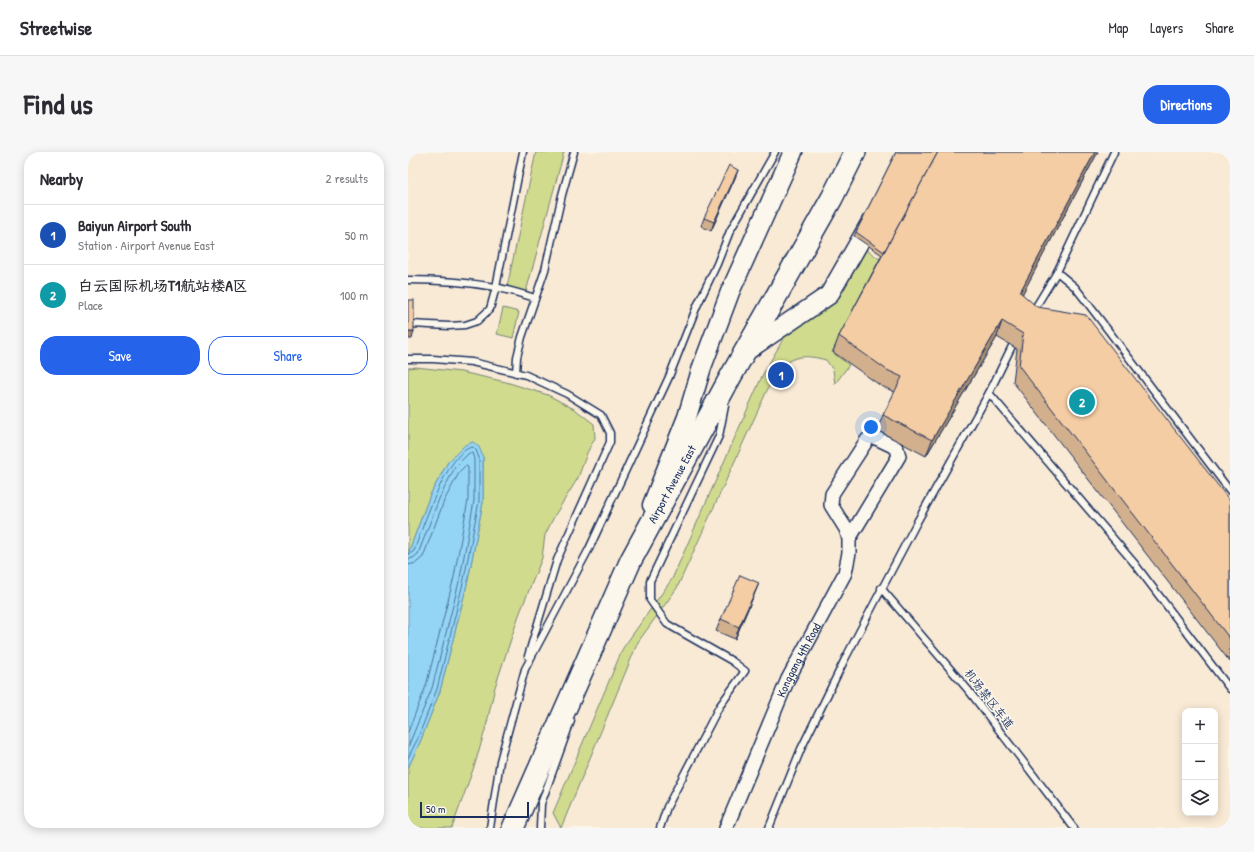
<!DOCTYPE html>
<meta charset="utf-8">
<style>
body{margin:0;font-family:"Patrick Hand","LXGW WenKai TC",sans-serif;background:#f7f7f7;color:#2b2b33}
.controls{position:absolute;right:12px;bottom:12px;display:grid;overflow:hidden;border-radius:8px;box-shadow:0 2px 10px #0003}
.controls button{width:36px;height:36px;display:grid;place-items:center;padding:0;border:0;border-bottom:1px solid #e1e1e2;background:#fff;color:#2b2b33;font:20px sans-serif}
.scale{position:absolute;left:12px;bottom:10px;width:109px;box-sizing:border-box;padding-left:4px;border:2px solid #1b2f5e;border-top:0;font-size:11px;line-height:14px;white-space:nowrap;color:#1b2f5e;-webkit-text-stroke:3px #fbf7ec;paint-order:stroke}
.you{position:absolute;left:463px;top:275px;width:14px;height:14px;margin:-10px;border:3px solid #fff;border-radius:50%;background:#1a73e8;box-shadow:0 0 0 6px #1a73e833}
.badge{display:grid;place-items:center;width:26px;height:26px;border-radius:50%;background:#2563eb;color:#fff;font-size:13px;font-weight:700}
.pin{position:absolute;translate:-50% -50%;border:2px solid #fff;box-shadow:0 1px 4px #0006}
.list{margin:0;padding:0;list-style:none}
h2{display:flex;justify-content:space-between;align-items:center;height:52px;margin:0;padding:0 16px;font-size:17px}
h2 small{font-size:13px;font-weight:400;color:#7c7c81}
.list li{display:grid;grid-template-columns:26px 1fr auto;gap:12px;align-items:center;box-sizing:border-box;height:60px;padding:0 16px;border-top:1px solid #e1e1e2}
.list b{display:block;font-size:15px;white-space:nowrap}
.list p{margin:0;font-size:13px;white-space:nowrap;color:#7c7c81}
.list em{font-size:13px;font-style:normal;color:#7c7c81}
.actions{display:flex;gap:8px;padding:12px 16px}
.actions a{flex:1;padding:9px 0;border:1px solid #2563eb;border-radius:16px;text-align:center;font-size:14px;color:#2563eb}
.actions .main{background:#2563eb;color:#fff}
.icon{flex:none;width:22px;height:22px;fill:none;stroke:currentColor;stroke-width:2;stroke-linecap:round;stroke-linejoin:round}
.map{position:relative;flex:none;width:822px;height:676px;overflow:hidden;border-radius:16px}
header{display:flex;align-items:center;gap:24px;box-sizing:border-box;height:56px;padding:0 20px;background:#fff;border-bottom:1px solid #e1e1e2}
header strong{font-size:19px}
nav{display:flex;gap:22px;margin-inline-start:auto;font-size:14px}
.intro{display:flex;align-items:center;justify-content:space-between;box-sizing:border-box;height:96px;padding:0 24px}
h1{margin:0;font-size:28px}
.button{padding:10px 18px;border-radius:16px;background:#2563eb;color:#fff;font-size:14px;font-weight:700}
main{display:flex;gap:24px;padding:0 24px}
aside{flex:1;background:#fff;border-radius:16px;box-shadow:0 2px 10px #0003}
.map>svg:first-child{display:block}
</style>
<header>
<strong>Streetwise</strong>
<nav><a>Map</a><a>Layers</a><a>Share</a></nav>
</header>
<div class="intro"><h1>Find us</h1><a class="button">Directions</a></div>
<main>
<aside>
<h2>Nearby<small>2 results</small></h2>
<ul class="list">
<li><span class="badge" style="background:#1a4fb4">1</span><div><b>Baiyun Airport South</b><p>Station · Airport Avenue East</p></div><em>50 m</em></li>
<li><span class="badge" style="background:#0f9aa8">2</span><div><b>白云国际机场T1航站楼A区</b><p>Place</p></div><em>100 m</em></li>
</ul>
<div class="actions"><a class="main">Save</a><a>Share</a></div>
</aside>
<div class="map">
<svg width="822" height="676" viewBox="0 0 822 676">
<rect width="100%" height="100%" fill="#fbf7ec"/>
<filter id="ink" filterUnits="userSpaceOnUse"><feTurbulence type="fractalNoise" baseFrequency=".025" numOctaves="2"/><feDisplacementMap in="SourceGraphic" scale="8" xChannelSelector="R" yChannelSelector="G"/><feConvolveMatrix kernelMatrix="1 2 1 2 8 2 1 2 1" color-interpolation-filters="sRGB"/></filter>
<g filter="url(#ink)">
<path fill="#f9ead6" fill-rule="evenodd" d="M0,0H822V676H0ZM777,559H807V661H777Z"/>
<g fill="#d0db8e" stroke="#768576">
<polygon points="128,0 156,0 118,140 99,135"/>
<path d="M455,96L472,107L424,200L441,213L427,232L425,218L418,208C395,202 384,203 367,221L269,436L230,490L153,676L145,661L215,496L264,427L355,222L377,184Z"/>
<polygon points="95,156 111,160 105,186 89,182"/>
<polygon points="8,215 53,220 98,230 140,243 168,258 186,272 187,286 179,301 170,326 147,363 137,383 134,406 111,463 87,535 78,575 67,612 44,676 0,676 0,616 12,590 32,539 60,428 75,350 75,305 40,310 22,343 0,402 0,216"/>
</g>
<polygon fill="#94d5f5" stroke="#6493b9" points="65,290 71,295 75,305 75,350 60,428 32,539 12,590 0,616 0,402 22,343 40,310 57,293"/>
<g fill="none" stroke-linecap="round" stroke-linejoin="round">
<g stroke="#4b719a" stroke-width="1">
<path d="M0,402L3,401L6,399C14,377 40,297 65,295L68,298L71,306V349L56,427L29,537L9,588L0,606"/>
<polyline points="0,407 5,406 10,402 31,347 47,315 61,301 64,301 66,307 66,349 52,426 24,536 0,595"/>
<polyline points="0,413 8,411 15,405 36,349 52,319 57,314 59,314 60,316 60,348 46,425 18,534 0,580"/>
</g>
<defs>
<g id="service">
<polyline points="649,120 667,135 681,153 822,339"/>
<path d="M0,128C29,128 59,130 87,135C100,138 114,142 127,146"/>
<polyline points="624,161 649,120 706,0"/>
<polyline points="3,172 41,174 57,173 69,169 82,157 88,135 115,0"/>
<polyline points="0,207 25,207 64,210 118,223 159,242 193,263 202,281 202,290 149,408 120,504"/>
<polyline points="108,221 109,205 114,185 137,118 154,43 166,0"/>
<polyline points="581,241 727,412 822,537"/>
<polyline points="473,436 561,539 666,676"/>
<polyline points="82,676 92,609 117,517 181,397 261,225 289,154 309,112 322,79 367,0"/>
<polyline points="132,676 133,652 163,569"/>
<polyline points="252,676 259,655 311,555 337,519 324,509 259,472 242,448 242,429 311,284 317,254"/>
<polyline points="361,676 393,597 437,507 509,370 581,241 604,194"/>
</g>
<g id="minor">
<path id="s1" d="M318,676L380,527L437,421L441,401V387L438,377L423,353L424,342L459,288L464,284L466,285L487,295L489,297L491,304L441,387"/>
</g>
<g id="secondary">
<polyline points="337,200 421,143 464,68"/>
<polyline points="244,353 279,265 294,215 322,140 385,0"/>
</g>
<g id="trunk">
<path id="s2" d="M105,676L223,408L323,224L424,46L447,0"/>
</g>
</defs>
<use href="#service" stroke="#1b2f5e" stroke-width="9"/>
<use href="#minor" stroke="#1b2f5e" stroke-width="16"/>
<use href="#secondary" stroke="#1b2f5e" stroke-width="21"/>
<use href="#trunk" stroke="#1b2f5e" stroke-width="24"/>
<use href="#service" stroke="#fbf7ec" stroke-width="6"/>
<use href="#minor" stroke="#fbf7ec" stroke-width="13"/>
<use href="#secondary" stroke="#fbf7ec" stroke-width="18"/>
<use href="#trunk" stroke="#fbf7ec" stroke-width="21"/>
</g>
<g fill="#d2b08d" stroke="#1b2f5e">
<polygon points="488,0 690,0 614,142 822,349 822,510 605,230 609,197 589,185 518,304 469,278 475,263 487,240 473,234 425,200 431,184 474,103 446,84"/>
<polygon points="330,18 327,26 303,79 293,74 296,66"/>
<polygon points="351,431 346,443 327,487 308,479 313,467"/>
</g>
<g fill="#ab9073" stroke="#1b2f5e">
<polygon points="687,0 690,0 607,156 612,140"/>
<polygon points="330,18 327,26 303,79 306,70"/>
<polygon points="594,169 589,185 518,304 524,288"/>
<polygon points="0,179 6,179 4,187 0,187"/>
<polygon points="351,431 346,443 327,487 331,475"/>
</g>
<g fill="#f4cda4" stroke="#1b2f5e">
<polygon points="488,0 530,0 476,100 448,80"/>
<polygon points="530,0 687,0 612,140 629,155 678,163 822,349 822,487 611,214 615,182 594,169 524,288 475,263 494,225 479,218 431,184"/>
<polygon points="321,13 330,18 306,70 296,66"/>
<rect x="0" y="148" width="6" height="31"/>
<polygon points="332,423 351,431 331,475 313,467"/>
</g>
</g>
<g text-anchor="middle" stroke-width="3" stroke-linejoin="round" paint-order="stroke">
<g font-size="12" fill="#1b2f5e" stroke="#fbf7ec">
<text dy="4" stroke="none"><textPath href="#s2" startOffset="379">Airport Avenue East</textPath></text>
<text dy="4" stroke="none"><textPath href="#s1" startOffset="183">Konggang 4th Road</textPath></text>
<text transform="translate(581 547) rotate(52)" y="4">机场禁区车道</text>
</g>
</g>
</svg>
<div class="controls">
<button>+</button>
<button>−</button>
<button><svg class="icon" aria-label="layers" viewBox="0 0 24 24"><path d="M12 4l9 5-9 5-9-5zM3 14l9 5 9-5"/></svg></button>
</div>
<div class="scale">50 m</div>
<div class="you"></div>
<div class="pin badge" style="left:373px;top:223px;background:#1a4fb4">1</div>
<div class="pin badge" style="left:674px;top:250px;background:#0f9aa8">2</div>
</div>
</main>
